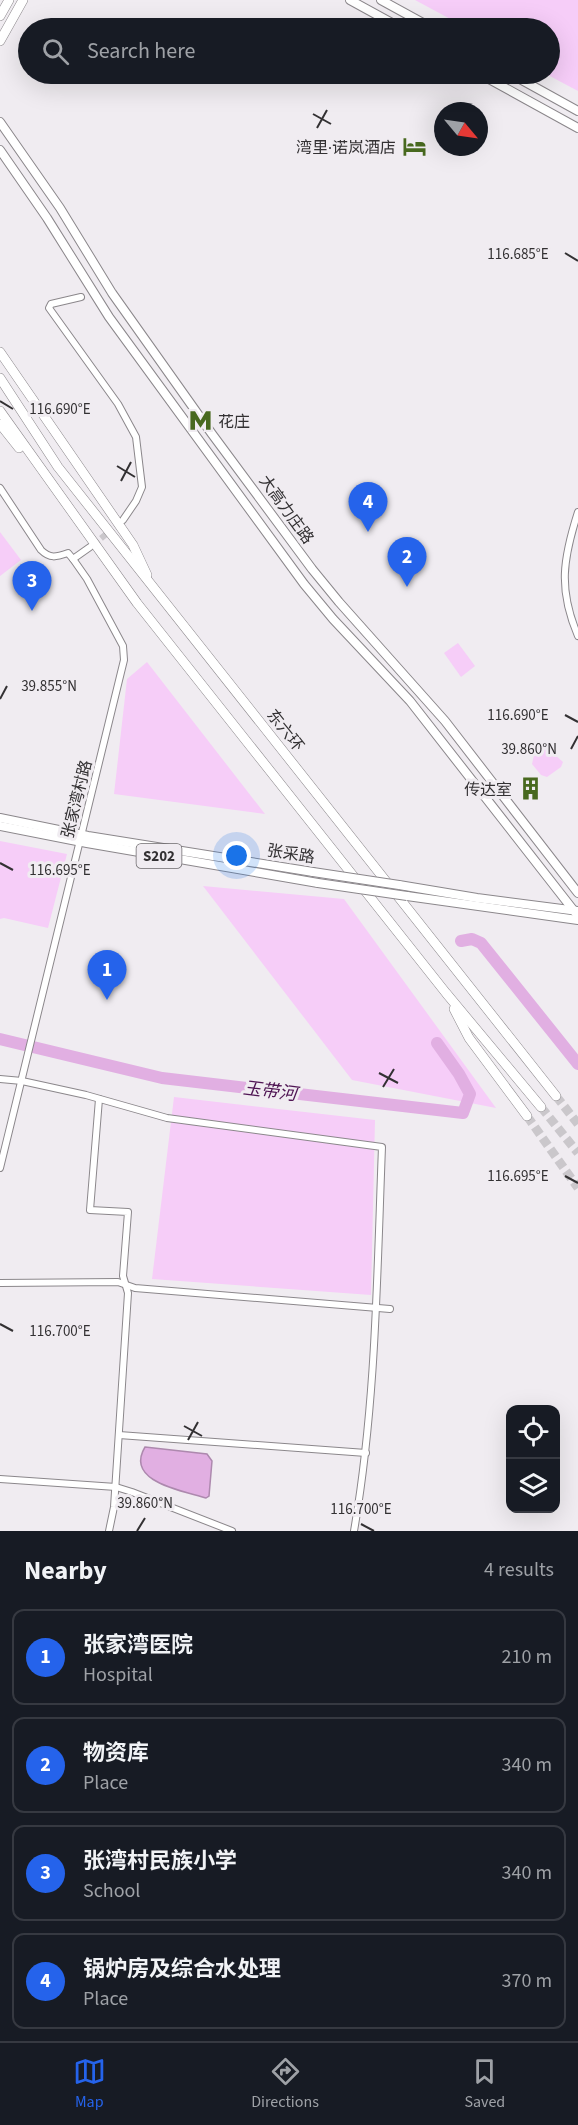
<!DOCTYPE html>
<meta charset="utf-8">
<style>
body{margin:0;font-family:"Source Sans 3","Noto Sans SC",sans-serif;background:#20242c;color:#f1f3f6}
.controls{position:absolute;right:18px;bottom:18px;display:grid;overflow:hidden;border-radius:12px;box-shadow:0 6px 24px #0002}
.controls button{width:54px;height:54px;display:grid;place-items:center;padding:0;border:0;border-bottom:2px solid #363941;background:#171b24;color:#f1f3f6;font:30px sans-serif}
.compass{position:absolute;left:434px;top:102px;width:54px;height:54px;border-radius:50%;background:#171b24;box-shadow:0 6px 24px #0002;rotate:119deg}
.you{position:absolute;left:237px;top:856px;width:21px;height:21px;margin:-15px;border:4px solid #fff;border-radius:50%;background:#1a73e8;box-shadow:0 0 0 9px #1a73e833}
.badge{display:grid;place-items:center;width:39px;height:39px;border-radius:50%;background:#2563eb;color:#fff;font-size:20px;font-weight:700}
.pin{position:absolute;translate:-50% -50px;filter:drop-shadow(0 2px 3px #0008)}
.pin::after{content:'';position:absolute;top:32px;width:21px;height:18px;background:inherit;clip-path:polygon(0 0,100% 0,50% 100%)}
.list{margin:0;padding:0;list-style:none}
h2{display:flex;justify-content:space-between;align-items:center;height:78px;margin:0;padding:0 24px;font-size:26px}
h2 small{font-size:20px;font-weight:400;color:#9ea1a6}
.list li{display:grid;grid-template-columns:39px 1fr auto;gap:18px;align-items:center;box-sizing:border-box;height:96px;margin:0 12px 12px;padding:0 12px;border:2px solid #363941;border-radius:12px}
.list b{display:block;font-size:22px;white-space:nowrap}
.list p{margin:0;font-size:20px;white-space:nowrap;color:#9ea1a6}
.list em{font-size:20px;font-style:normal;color:#9ea1a6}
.icon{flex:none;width:33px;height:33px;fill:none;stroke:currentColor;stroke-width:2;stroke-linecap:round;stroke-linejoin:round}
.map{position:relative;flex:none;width:578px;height:1531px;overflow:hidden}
.search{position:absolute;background:#171b24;box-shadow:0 6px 24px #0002;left:18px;right:18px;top:18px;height:66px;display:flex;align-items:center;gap:15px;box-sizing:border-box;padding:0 21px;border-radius:33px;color:#9ea1a6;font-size:22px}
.sheet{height:510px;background:#171b24}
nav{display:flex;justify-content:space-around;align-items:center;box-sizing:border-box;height:84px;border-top:2px solid #363941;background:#171b24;font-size:16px;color:#9ea1a6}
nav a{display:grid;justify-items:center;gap:3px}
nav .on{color:#2563eb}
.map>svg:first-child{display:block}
</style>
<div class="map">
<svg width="578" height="1531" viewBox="0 0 578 1531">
<rect width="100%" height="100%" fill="#f0ecf1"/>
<g fill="#f6cdf8">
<polygon points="415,0 578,0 578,91 546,74 550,74 550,28 477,28 480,22 476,19 470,28 467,28"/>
<polygon points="0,532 21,560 0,576"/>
<polygon points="458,643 475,666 461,677 444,653"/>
<polygon points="147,662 265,814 114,794 127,679"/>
<polygon points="542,748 547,748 563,762 561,767 547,777 541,775 532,764 534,755"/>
<polygon points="0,841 67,854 48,928 4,918 0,919"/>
<polygon points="203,886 344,899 496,1108 352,1080"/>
<polygon points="174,1097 375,1120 371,1295 152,1279"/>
</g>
<path fill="#e1afe2" stroke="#ad89ae" stroke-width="1.5" d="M145,1447L207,1454L212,1461L209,1496L206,1498C184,1491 124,1482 145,1447Z"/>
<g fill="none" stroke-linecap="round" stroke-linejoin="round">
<g stroke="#e1afe2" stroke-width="12">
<polyline points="461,941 472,939 481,943 578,1064"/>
<polyline points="0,1039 162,1078 463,1113 470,1094 459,1074 437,1043"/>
</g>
<polyline stroke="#cac7cb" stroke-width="6" stroke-dasharray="6 3" stroke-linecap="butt" points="94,544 121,522"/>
<g stroke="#cac7cb" stroke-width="9" stroke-dasharray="9 4.5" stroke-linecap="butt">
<polyline points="556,1096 578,1124"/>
<polyline points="541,1107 578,1153"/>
<polyline points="527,1116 578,1188"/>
</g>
<defs>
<g id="minor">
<polyline points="81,297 51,304 49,308 118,404 136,437 142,487 136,501 123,520"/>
<path d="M0,488L41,550C50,559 56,557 68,553L73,559"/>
<path d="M578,512C563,559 558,589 578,636"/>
<path d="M0,1079L22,1081L86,1095L167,1118L382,1147C377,1275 376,1404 354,1531"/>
<polyline points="99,1099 90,1210 128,1212 123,1276 128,1293 114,1507 109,1531"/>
<polyline points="0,1168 124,660 123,646 87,579 73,559 90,547"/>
<polyline points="0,1283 118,1282 135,1288 390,1309"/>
<polyline points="119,1435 366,1453"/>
<polyline points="0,1479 116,1487 132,1492 232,1531"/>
</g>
<g id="major">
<polyline points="350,0 401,28"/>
<polyline points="381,0 432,28"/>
<polyline points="480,74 578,128"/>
<polyline points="511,74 578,111"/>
<polyline points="0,122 60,208 112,293 212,434 312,569 339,602 445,721 578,893"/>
<polyline points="0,150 47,218 109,317 304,584 333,619 410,701 578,916"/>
<polyline points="0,818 88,836 313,872"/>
<polyline points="0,826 87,843 318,883"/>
<polyline points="399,885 477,898 578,911"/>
<polyline points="407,896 578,920"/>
</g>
<g id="highway">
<polyline points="0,16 9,0"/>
<polyline points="0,41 23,0"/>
<polyline points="0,352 133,545 147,575"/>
<polyline points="0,378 58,467 556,1096"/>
<polyline points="0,411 137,603 446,993 541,1107"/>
<polyline points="0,424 19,448"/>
<polyline points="454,1009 469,1038 527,1116"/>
</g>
</defs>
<use href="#minor" stroke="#8b878b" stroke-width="8"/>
<use href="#major" stroke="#8b878b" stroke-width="10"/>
<use href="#highway" stroke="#8b878b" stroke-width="10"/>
<use href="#minor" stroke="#fff" stroke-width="6"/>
<use href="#major" stroke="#fff" stroke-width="8"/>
<use href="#highway" stroke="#fff" stroke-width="9"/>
<defs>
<g id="major-bridge">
<polyline points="313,872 399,885"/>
<polyline points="318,883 407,896"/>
</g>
</defs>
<use href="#major-bridge" stroke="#8b878b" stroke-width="10" stroke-linecap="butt"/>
<use href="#major-bridge" stroke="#fff" stroke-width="8"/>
</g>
<path fill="none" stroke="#333133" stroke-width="2" d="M313,114L331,124M317,128L327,110M565,253L578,261M0,401L13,409M117,466L135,477M121,481L131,462M0,699L7,686M565,715L578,722M571,749L578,736M0,863L13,870M379,1073L398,1083M383,1087L394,1069M565,1176L578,1183M0,1324L13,1331M184,1426L202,1436M188,1440L198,1422M361,1524L374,1531M137,1531L145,1518"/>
<defs>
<symbol id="hotel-bare" viewBox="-9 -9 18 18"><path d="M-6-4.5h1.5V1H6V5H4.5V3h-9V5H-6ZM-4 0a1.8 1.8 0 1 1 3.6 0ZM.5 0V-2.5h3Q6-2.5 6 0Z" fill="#48691f" stroke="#f0ecf1" stroke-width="2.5" paint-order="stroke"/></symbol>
<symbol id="metro-bare" viewBox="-9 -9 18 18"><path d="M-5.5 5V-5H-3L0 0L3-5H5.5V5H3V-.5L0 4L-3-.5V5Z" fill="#48691f" stroke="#f0ecf1" stroke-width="2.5" paint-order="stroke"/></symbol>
<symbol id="building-bare" viewBox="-9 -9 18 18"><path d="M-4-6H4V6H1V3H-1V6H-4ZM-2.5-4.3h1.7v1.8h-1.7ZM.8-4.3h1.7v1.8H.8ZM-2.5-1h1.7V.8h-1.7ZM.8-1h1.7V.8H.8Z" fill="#48691f" stroke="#f0ecf1" stroke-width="2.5" paint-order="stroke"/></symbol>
</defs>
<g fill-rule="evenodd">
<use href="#hotel-bare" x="398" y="130" width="33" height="33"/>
<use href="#metro-bare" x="184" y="404" width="33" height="33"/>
<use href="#building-bare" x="514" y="772" width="33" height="33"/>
</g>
<g text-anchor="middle" stroke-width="6" stroke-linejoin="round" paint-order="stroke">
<rect fill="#f0ecf1" stroke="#6c696c" stroke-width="1.5" x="136.5" y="844" width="45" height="24" rx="4.5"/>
<g font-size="15" font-weight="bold" fill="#333133">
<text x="159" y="861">S202</text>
</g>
<g font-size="16" fill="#333133" stroke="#f0ecf1" text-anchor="end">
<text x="396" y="153">湾里·诺岚酒店</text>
<text x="218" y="427" text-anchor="start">花庄</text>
<text x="512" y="795">传达室</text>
</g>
<g font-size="16" fill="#333133" stroke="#f0ecf1">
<text transform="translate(287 509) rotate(54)" y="6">大高力庄路</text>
<text transform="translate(286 730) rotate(51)" y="6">东六环</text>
<text transform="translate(76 799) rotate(-76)" y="6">张家湾村路</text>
<text transform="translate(291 853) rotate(9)" y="6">张采路</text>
</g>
<g font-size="18" font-style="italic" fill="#501654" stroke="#f0ecf1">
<text transform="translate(270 1091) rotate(7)" y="6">玉带河</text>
</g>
</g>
<g font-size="15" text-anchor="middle" fill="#333133" stroke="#f0ecf1" stroke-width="6" stroke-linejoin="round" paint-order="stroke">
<text x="518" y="259">116.685°E</text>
<text x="60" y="414">116.690°E</text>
<text x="49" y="691">39.855°N</text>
<text x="518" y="720">116.690°E</text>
<text x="529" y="754">39.860°N</text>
<text x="60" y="875">116.695°E</text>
<text x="518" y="1181">116.695°E</text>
<text x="60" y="1336">116.700°E</text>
<text x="145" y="1508">39.860°N</text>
<text x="361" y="1514">116.700°E</text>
</g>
</svg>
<div class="controls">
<button><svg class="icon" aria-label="locate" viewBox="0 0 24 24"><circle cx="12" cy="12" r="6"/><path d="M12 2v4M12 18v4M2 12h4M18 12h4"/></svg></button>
<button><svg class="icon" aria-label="layers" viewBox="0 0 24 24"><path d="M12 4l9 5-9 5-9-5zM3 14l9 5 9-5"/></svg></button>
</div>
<svg class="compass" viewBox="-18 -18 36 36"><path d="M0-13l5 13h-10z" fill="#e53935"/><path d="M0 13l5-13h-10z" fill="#9ea1a6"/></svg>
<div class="you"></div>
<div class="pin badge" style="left:107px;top:1000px">1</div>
<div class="pin badge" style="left:407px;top:587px">2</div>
<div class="pin badge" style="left:32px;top:611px">3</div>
<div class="pin badge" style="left:368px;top:532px">4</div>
<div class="search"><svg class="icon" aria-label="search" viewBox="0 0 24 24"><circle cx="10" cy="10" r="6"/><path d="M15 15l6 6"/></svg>Search here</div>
</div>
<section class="sheet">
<h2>Nearby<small>4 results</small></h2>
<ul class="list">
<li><span class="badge">1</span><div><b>张家湾医院</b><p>Hospital</p></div><em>210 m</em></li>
<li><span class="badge">2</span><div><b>物资库</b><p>Place</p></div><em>340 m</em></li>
<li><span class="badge">3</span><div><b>张湾村民族小学</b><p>School</p></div><em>340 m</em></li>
<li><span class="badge">4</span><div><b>锅炉房及综合水处理</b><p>Place</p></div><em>370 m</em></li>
</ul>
</section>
<nav>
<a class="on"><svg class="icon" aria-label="map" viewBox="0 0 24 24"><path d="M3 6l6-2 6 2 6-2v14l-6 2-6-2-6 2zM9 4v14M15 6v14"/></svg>Map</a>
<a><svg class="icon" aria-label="directions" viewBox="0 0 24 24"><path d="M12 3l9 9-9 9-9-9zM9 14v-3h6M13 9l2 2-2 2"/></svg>Directions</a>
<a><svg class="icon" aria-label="saved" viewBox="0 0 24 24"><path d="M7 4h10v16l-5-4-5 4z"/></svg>Saved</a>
</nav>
